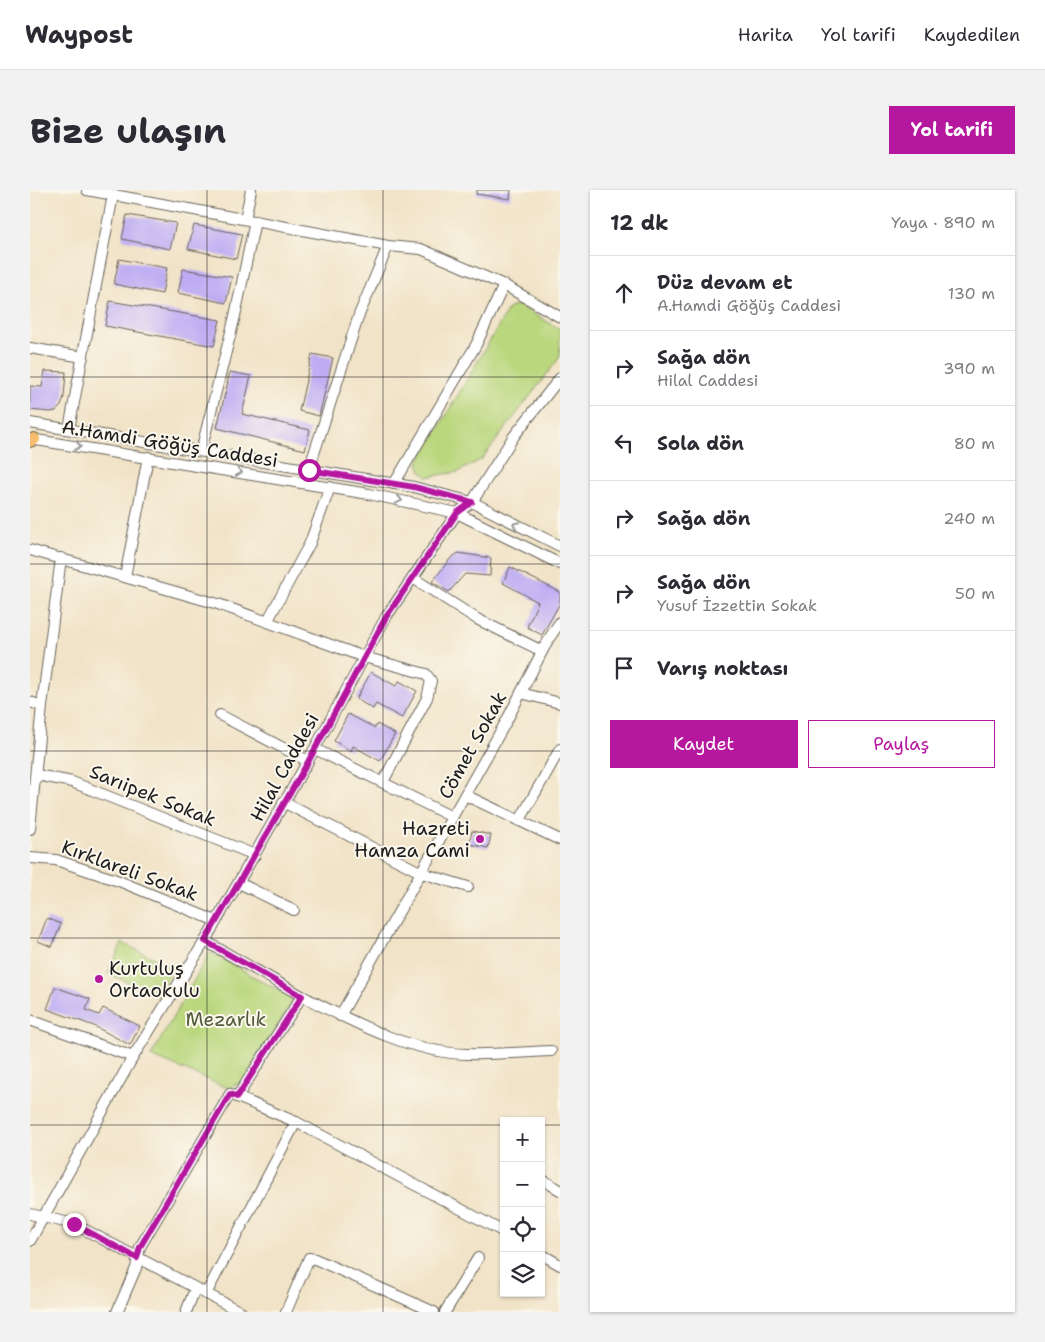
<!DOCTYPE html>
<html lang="tr">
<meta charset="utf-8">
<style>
body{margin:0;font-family:"Shantell Sans",sans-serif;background:#f2f2f3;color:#2b2b33}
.controls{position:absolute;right:15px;bottom:15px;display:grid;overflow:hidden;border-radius:0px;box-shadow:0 1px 4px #0004}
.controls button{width:45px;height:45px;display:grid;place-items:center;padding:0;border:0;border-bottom:1px solid #e1e1e2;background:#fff;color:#2b2b33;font:25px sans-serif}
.stop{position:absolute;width:15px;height:15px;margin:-11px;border:4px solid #b5179e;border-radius:50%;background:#fff}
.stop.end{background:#b5179e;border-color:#fff;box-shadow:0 1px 5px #0008}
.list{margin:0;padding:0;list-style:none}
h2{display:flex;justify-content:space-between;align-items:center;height:65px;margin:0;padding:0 20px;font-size:21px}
h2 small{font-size:16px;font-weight:400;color:#7c7c81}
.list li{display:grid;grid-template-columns:32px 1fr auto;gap:15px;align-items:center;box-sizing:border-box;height:75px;padding:0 20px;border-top:1px solid #e1e1e2}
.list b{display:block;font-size:19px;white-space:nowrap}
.list p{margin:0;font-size:16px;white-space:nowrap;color:#7c7c81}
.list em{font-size:16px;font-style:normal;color:#7c7c81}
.actions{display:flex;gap:10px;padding:15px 20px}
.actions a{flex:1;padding:11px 0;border:1px solid #b5179e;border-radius:0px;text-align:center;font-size:18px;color:#b5179e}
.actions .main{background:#b5179e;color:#fff}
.icon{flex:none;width:28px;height:28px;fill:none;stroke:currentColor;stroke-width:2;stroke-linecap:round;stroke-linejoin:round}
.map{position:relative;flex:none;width:530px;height:1122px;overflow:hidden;border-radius:0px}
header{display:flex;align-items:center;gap:30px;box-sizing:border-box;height:70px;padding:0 25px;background:#fff;border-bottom:1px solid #e1e1e2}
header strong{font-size:24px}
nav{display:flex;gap:28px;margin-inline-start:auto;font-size:18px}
.intro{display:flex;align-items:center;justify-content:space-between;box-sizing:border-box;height:120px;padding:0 30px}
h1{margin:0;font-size:35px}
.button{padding:12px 22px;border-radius:0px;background:#b5179e;color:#fff;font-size:18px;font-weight:700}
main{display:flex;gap:30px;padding:0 30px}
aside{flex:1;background:#fff;border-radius:0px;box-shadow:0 1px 4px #0004}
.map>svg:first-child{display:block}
</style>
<header>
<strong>Waypost</strong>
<nav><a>Harita</a><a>Yol tarifi</a><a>Kaydedilen</a></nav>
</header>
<div class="intro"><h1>Bize ulaşın</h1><a class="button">Yol tarifi</a></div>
<main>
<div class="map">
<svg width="530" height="1122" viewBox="0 0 530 1122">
<rect width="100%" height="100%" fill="#fbf7ec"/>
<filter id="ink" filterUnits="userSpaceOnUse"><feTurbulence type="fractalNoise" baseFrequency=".02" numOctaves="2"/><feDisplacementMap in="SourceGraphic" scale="10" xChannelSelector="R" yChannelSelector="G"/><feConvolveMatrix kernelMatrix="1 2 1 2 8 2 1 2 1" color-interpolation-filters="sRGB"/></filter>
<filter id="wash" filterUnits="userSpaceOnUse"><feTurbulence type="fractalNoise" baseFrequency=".0096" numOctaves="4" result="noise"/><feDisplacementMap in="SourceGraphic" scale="20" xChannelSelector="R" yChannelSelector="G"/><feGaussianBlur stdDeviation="1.12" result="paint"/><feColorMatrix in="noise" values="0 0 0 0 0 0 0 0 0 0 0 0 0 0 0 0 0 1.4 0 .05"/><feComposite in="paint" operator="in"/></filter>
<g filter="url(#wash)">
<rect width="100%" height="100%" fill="#f1e3c7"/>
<g fill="#bad77d" stroke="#6b7a4c">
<polygon points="488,115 530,139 530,167 452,269 428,282 397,287 391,281 388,273 479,118"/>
<polygon points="92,753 143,777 128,807 78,783"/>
<polygon points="180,762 264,809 211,895 205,894 200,899 121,866"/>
</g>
<g id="blocks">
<g fill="#bdabf3">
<polygon points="447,0 481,0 480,9 446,4"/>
<polygon points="97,25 146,33 140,59 92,49"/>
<polygon points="164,35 212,44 206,69 158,59"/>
<polygon points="89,69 137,78 132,104 84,94"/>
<polygon points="153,79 202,87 196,113 148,103"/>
<polygon points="80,111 190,130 184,156 75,136"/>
<polygon points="282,164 303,168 289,226 269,221"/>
<polygon points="15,181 36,182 34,207 31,216 26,221 20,222 0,220 0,196 12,197"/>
<polygon points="200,182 221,186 212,224 280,240 275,260 187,238"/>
<polygon points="428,363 461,368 460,386 435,384 419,402 402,392 420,369"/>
<polygon points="480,377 530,402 530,413 512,445 497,437 508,412 473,393"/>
<polygon points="341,482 366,496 369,491 387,501 372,528 346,514 343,519 326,509"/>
<polygon points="318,524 345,538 347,534 365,544 350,571 323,556 321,561 304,551"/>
<polygon points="442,641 461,645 458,658 439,654"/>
<polygon points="17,728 31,734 22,757 8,751"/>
<polygon points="25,797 60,809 56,820 69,825 73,818 110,836 100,855 64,836 17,819"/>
</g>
</g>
</g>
<g filter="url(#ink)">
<use href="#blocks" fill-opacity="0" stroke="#676258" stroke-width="1"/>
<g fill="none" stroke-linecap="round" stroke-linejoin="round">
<defs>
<g id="minor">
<polyline points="57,0 358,56 391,59 474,95 530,127"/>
<polyline points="215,29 221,0"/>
<polyline points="0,158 53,167"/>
<polyline points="0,233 384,297 442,312 530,356"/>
<polyline points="39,239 83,5"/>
<polyline points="0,249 339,304 427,323 530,374"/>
<polyline points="171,261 205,126 225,31"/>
<polyline points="279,279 329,125 358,56"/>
<polyline points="364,294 446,155 474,95"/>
<polyline points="0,360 188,414 334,467 396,484 401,491 397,508 353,592"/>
<polyline points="95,387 118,267"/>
<polyline points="383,388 447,429 512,461"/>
<polyline points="238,430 280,353 300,297"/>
<polyline points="491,503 530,513"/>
<polyline points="0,512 12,516"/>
<polyline points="190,525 278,571"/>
<polyline points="285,559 422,627"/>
<polyline points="7,585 42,592 225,665"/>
<polyline points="435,605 530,650"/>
<polyline points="253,612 392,683 438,697"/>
<polyline points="490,630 530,559"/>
<polyline points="0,639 12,516 31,368"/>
<polyline points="0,668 26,670 89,691 186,731"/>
<polyline points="209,693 264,720"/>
<polyline points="175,751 272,806"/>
<polyline points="310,826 477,530 518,450 530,432"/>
<polyline points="0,830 103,867"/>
<path d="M207,907L272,806C321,831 381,863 437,864C465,865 493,862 521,861"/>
<polyline points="511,989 530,1000"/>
<polyline points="0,1024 44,1034 211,1122"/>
<polyline points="0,1051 103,867 175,751 278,571 356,427 427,323 442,312 484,246 530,188"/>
<polyline points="511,1064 530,1075"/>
<polyline points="176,1104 266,932"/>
<polyline points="87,1122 106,1078 110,1057 200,904 266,932 474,1042"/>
<polyline points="156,1122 165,1099"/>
<polyline points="256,1122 279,1068 285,1069 404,1122"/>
<polyline points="415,1122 448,1068"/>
</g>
<polyline id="major" points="0,251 4,249"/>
</defs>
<use href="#minor" stroke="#676258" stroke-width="12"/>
<use href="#major" stroke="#676258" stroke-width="14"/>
<use href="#minor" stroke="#fff" stroke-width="10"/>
<use href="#major" stroke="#f9be6d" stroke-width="12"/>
</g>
<defs><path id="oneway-chevron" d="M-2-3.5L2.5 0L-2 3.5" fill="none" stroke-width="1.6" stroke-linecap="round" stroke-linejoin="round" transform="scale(1.25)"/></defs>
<g stroke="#999">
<use href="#oneway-chevron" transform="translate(48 256) rotate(9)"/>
<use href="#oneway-chevron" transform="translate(209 282) rotate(9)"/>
<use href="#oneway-chevron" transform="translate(369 310) rotate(13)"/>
<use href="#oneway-chevron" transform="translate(486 335) rotate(-153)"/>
</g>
</g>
<g fill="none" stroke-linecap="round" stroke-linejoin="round" filter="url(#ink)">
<polyline stroke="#b5179e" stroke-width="6" points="44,1034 107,1068 110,1057 200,904 207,907 272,806 175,751 278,572 356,427 427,323 442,312 384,297 279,280"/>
</g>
<path fill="none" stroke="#1c1c1c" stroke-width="1" stroke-opacity="0.55" d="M177,0V1122M353,0V1122M0,187H530M0,374H530M0,561H530M0,748H530M0,935H474M511,935H530"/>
<g fill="#b5179e" stroke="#fbf7ec" stroke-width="2">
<circle cx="450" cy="649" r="5"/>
<circle cx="69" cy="789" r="5"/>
</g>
<g text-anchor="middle" stroke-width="4" stroke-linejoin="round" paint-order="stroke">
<g font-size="19" fill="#1c1c1c" stroke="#fbf7ec">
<text transform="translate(140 253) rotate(9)" y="7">A.Hamdi Göğüş Caddesi</text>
<text transform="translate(442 555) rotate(-61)" y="7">Cömet Sokak</text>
<text transform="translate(254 577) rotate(-61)" y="7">Hilal Caddesi</text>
<text transform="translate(123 605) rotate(22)" y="7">Sarıipek Sokak</text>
<text transform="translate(100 680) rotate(20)" y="7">Kırklareli Sokak</text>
</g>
<g font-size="19" fill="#1c1c1c" stroke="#fbf7ec" text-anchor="end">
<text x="440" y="645">Hazreti<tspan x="440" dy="22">Hamza Cami</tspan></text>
<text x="79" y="785" text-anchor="start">Kurtuluş<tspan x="79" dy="22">Ortaokulu</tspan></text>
</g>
<g font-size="19" fill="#535d3e" stroke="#fbf7ec">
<text x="196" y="836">Mezarlık</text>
</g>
</g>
</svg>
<div class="controls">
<button>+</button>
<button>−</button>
<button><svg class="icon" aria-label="locate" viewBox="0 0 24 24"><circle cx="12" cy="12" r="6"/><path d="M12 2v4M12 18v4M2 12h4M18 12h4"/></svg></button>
<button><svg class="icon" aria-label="layers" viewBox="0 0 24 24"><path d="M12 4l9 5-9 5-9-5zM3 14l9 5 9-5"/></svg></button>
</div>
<div class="stop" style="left:279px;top:280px"></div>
<div class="stop end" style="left:44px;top:1034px"></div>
</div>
<aside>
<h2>12 dk<small>Yaya · 890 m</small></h2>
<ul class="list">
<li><svg class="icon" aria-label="ahead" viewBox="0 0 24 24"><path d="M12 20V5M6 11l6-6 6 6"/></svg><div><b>Düz devam et</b><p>A.Hamdi Göğüş Caddesi</p></div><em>130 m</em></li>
<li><svg class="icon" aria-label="right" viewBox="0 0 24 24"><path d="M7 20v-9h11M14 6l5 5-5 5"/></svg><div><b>Sağa dön</b><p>Hilal Caddesi</p></div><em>390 m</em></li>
<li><svg class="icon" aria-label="left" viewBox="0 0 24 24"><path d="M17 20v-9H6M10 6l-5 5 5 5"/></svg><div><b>Sola dön</b></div><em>80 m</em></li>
<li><svg class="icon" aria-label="right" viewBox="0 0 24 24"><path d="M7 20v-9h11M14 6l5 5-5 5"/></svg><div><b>Sağa dön</b></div><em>240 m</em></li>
<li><svg class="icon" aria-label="right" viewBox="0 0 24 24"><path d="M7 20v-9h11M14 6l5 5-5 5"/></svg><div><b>Sağa dön</b><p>Yusuf İzzettin Sokak</p></div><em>50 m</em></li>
<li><svg class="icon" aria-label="arrive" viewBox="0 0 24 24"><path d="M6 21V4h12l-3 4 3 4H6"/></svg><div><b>Varış noktası</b></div></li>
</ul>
<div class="actions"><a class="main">Kaydet</a><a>Paylaş</a></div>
</aside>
</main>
